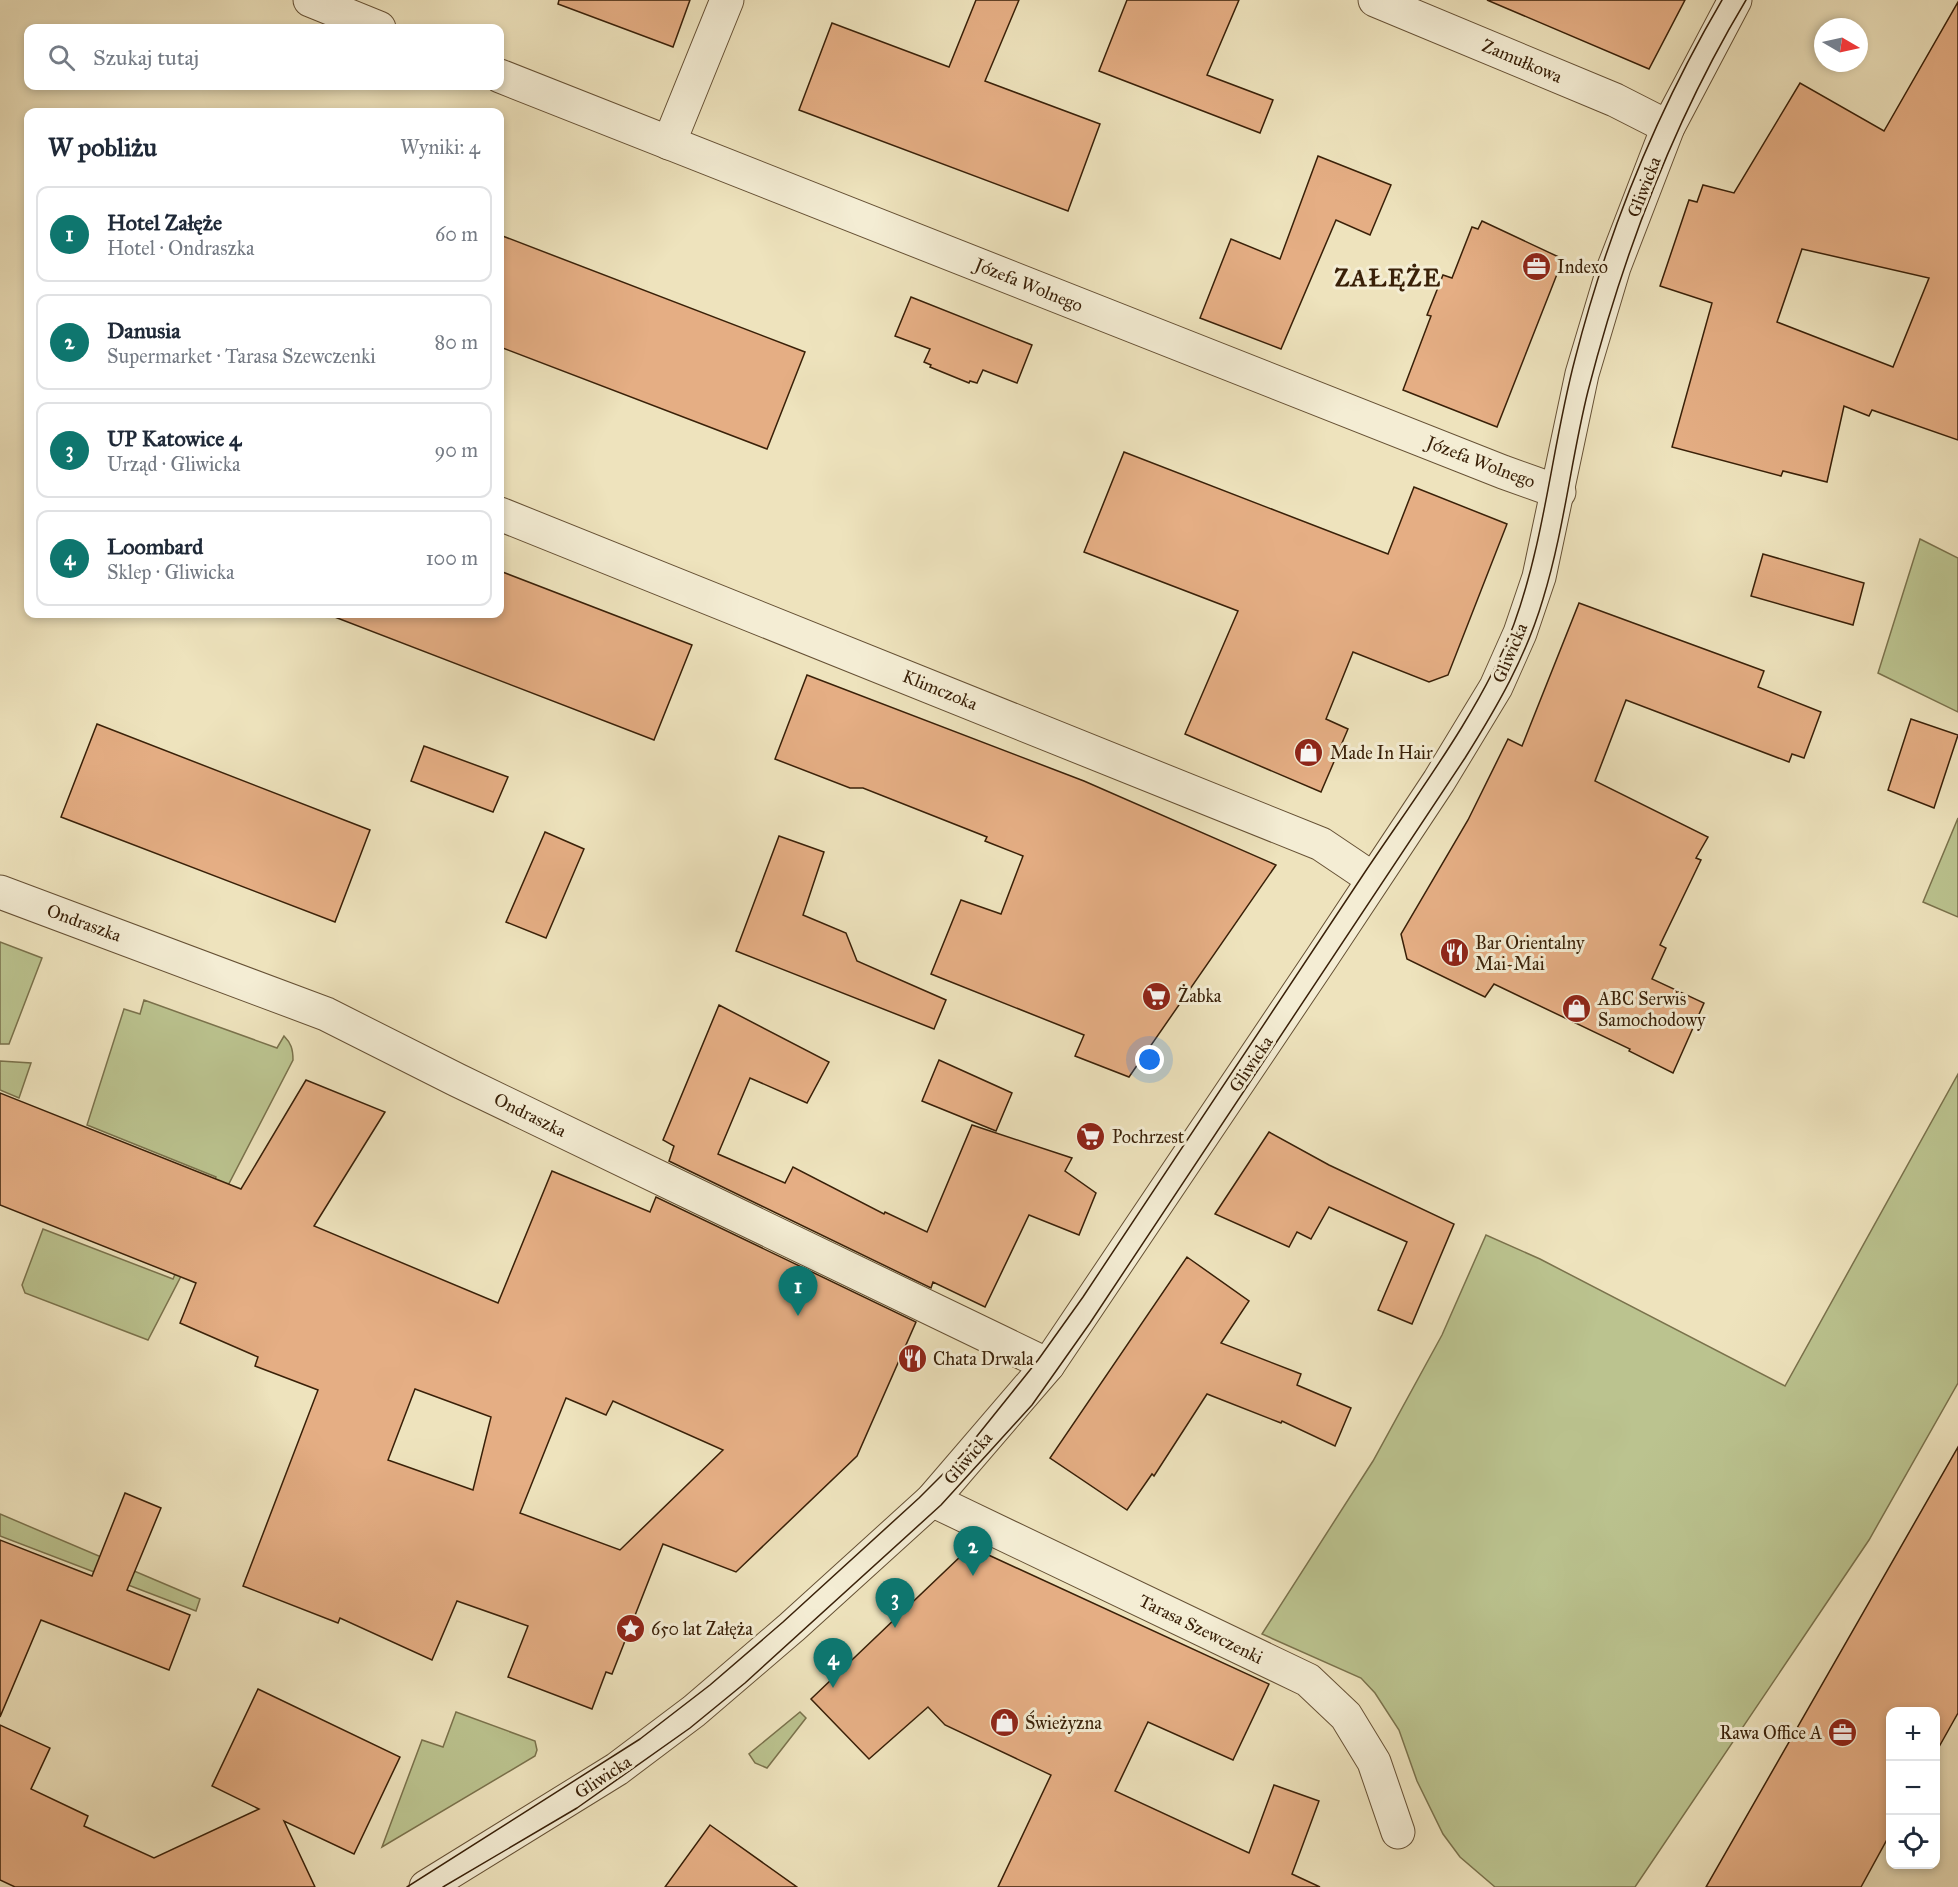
<!DOCTYPE html>
<html lang="pl">
<meta charset="utf-8">
<style>
body{margin:0;font-family:"IM FELL Great Primer",serif;background:#f6f6f7;color:#1f2937}
.controls{position:absolute;right:18px;bottom:18px;display:grid;overflow:hidden;border-radius:12px;box-shadow:0 3px 9px #0003}
.controls button{width:54px;height:54px;display:grid;place-items:center;padding:0;border:0;border-bottom:2px solid #e0e1e3;background:#fff;color:#1f2937;font:30px sans-serif}
.compass{position:absolute;left:1814px;top:18px;width:54px;height:54px;border-radius:50%;background:#fff;box-shadow:0 3px 9px #0003;rotate:99deg}
.you{position:absolute;left:1150px;top:1060px;width:21px;height:21px;margin:-15px;border:4px solid #fff;border-radius:50%;background:#1a73e8;box-shadow:0 0 0 9px #1a73e833}
.badge{display:grid;place-items:center;width:39px;height:39px;border-radius:50%;background:#0f766e;color:#fff;font-size:20px;font-weight:700}
.pin{position:absolute;translate:-50% -50px;filter:drop-shadow(0 2px 3px #0008)}
.pin::after{content:'';position:absolute;top:32px;width:21px;height:18px;background:inherit;clip-path:polygon(0 0,100% 0,50% 100%)}
.list{margin:0;padding:0;list-style:none}
h2{display:flex;justify-content:space-between;align-items:center;height:78px;margin:0;padding:0 24px;font-size:26px}
h2 small{font-size:20px;font-weight:400;color:#747a83}
.list li{display:grid;grid-template-columns:39px 1fr auto;gap:18px;align-items:center;box-sizing:border-box;height:96px;margin:0 12px 12px;padding:0 12px;border:2px solid #e0e1e3;border-radius:12px}
.list b{display:block;font-size:22px;white-space:nowrap}
.list p{margin:0;font-size:20px;white-space:nowrap;color:#747a83}
.list em{font-size:20px;font-style:normal;color:#747a83}
.icon{flex:none;width:33px;height:33px;fill:none;stroke:currentColor;stroke-width:2;stroke-linecap:round;stroke-linejoin:round}
.map{position:relative;flex:none;width:1958px;height:1887px;overflow:hidden}
.search{position:absolute;background:#fff;box-shadow:0 3px 9px #0003;left:24px;top:24px;width:480px;height:66px;display:flex;align-items:center;gap:15px;box-sizing:border-box;padding:0 21px;border-radius:12px;color:#747a83;font-size:22px}
.panel{position:absolute;background:#fff;box-shadow:0 3px 9px #0003;left:24px;top:108px;width:480px;height:510px;border-radius:12px}
.map>svg:first-child{display:block}
</style>
<div class="map">
<svg width="1958" height="1887" viewBox="0 0 1958 1887">
<rect width="100%" height="100%" fill="#eee3bd"/>
<filter id="stains"><feTurbulence type="fractalNoise" baseFrequency=".00333" numOctaves="4"/><feColorMatrix values="0 0 0 0 .2 0 0 0 0 .09 0 0 0 0 .02 0 0 0 .5 -.17"/></filter>
<radialGradient id="worn" r=".72"><stop offset=".6" stop-color="#630" stop-opacity="0"/><stop offset="1" stop-color="#630" stop-opacity=".3"/></radialGradient>
<g fill="#bbc38f" stroke="#7a724c" stroke-width="1.5">
<polygon points="1920,539 1958,558 1958,712 1878,673"/>
<polygon points="1958,818 1958,917 1923,902"/>
<polygon points="0,942 42,958 9,1044 0,1044"/>
<path d="M144,1000L277,1048L284,1036C291,1043 293,1049 293,1060L148,1340L25,1293L22,1285L43,1229L173,1279L216,1177L87,1125L124,1009L140,1014Z"/>
<polygon points="0,1061 31,1063 19,1098 0,1090"/>
<polygon points="1958,1074 1958,1383 1869,1540 1635,1887 1495,1887 1460,1857 1443,1834 1417,1781 1399,1730 1375,1693 1361,1678 1262,1634 1373,1461 1442,1335 1486,1235 1540,1259 1785,1386"/>
<polygon points="0,1514 200,1599 196,1611 0,1536"/>
<polygon points="456,1712 535,1741 537,1750 535,1756 382,1847 422,1740 443,1747"/>
<polygon points="800,1712 806,1718 767,1768 755,1763 749,1754"/>
</g>
<g fill="#e5ae84" stroke="#392008" stroke-width="1.5" fill-rule="evenodd">
<polygon points="559,0 690,0 673,47 558,4"/>
<polygon points="976,0 1019,0 985,81 1100,124 1068,211 799,110 832,23 949,67"/>
<polygon points="1127,0 1239,0 1207,75 1273,100 1260,133 1099,71"/>
<polygon points="1487,0 1685,0 1649,69"/>
<path d="M1958,2V440L1872,410L1869,416L1844,406L1827,482L1783,471L1781,476L1672,447L1712,303L1660,286L1689,200L1697,202L1703,185L1734,193L1800,83L1884,131ZM1802,249L1929,278L1893,367L1777,322Z"/>
<polygon points="1318,156 1391,185 1370,235 1336,220 1281,349 1200,318 1231,239 1280,259"/>
<polygon points="1482,221 1563,259 1497,427 1403,390 1431,316 1427,315 1443,275 1452,278 1472,227 1478,229"/>
<polygon points="500,235 805,352 767,449 500,347"/>
<polygon points="911,297 1032,345 1017,383 983,370 977,383 970,381 969,383 930,367 931,365 924,362 930,349 895,336"/>
<polygon points="1124,452 1388,554 1414,487 1507,524 1448,675 1429,682 1353,652 1326,719 1348,729 1321,792 1185,734 1238,611 1084,552"/>
<polygon points="1763,554 1864,583 1853,625 1751,596"/>
<polygon points="500,571 692,645 654,740 332,616 332,614 500,614"/>
<polygon points="1579,603 1764,671 1758,687 1821,712 1804,758 1792,754 1789,762 1626,700 1595,781 1708,837 1696,858 1701,860 1660,945 1666,948 1652,979 1704,1003 1673,1073 1629,1051 1630,1049 1494,984 1485,997 1407,959 1401,934 1468,820 1508,739 1522,746"/>
<polygon points="807,675 1084,781 1276,865 1129,1077 1075,1056 1084,1035 931,974 961,900 1001,914 1023,856 985,841 987,837 863,788 850,788 775,759"/>
<polygon points="1911,719 1958,735 1934,808 1888,790"/>
<polygon points="97,724 370,830 335,922 61,817"/>
<polygon points="424,746 508,777 493,812 411,781"/>
<polygon points="545,832 584,849 546,938 506,922"/>
<polygon points="779,836 824,852 803,915 846,933 857,961 946,1000 934,1029 736,951"/>
<polygon points="719,1005 829,1062 807,1103 750,1078 718,1154 785,1183 793,1167 884,1214 885,1212 927,1232 972,1125 1072,1158 1065,1171 1096,1193 1079,1235 1029,1215 985,1307 933,1282 931,1288 669,1161 674,1146 663,1140"/>
<polygon points="939,1060 1012,1093 996,1131 922,1101"/>
<path d="M306,1080L385,1112L314,1226L498,1303L552,1171L650,1212L656,1197L916,1322L857,1456L736,1572L663,1544L612,1674L606,1672L592,1709L508,1677L528,1626L457,1601L432,1660L340,1618L338,1623L243,1586L318,1390L255,1366L258,1357L180,1323L196,1283L0,1205V1093L241,1189ZM415,1389L491,1417L473,1490L388,1460ZM566,1398L606,1415L613,1401L723,1450L620,1550L520,1513Z"/>
<polygon points="1269,1132 1329,1165 1454,1224 1412,1324 1378,1310 1407,1242 1329,1207 1311,1239 1297,1232 1289,1247 1215,1214"/>
<polygon points="1187,1257 1249,1301 1221,1343 1301,1374 1297,1385 1351,1408 1335,1446 1282,1421 1281,1423 1207,1394 1154,1476 1152,1474 1127,1510 1050,1458"/>
<polygon points="1958,1447 1958,1713 1935,1754 1935,1712 1890,1712 1890,1834 1861,1887 1706,1887"/>
<polygon points="125,1493 161,1508 127,1590 190,1615 169,1670 41,1620 0,1717 0,1540 92,1576"/>
<polygon points="982,1552 1269,1684 1233,1760 1148,1722 1115,1791 1249,1853 1274,1785 1319,1801 1292,1874 1320,1887 998,1887 1051,1775 945,1725 928,1707 869,1759 811,1699 962,1555"/>
<polygon points="258,1689 400,1757 354,1854 284,1821 315,1887 15,1887 0,1880 0,1725 50,1748 31,1789 88,1816 84,1826 154,1858 259,1809 212,1786"/>
<polygon points="710,1825 797,1887 665,1887"/>
</g>
<g fill="none" stroke-linecap="round" stroke-linejoin="round">
<defs>
<g id="minor">
<polyline points="310,0 379,28"/>
<polyline points="1375,0 1615,100 1668,127"/>
<polyline points="500,76 1503,472 1559,492"/>
<polyline points="669,143 727,0"/>
<polyline points="500,514 1321,844 1373,879"/>
<polyline points="0,892 326,1014 457,1080 1048,1365"/>
<polyline points="932,1500 1308,1680 1346,1716 1374,1762 1398,1832"/>
</g>
<polyline id="tertiary" points="426,1887 617,1769 694,1711 792,1627 932,1500 1048,1365 1321,959 1439,781 1496,687 1520,633 1539,577 1582,374 1614,267 1668,127 1735,0"/>
</defs>
<use href="#minor" stroke="#665135" stroke-width="35"/>
<use href="#tertiary" stroke="#665135" stroke-width="35"/>
<use href="#minor" stroke="#f4edd4" stroke-width="33"/>
<use href="#tertiary" stroke="#f4edd4" stroke-width="33"/>
<g stroke="#392008" stroke-width="1.5">
<path d="M407,1887L640,1739L710,1685L783,1622L919,1498L961,1456L1038,1360L1083,1297C1177,1157 1270,1016 1363,875C1413,800 1483,708 1514,624C1545,539 1552,446 1575,359C1607,234 1657,111 1722,0"/>
<path d="M443,1887L577,1808L690,1728L745,1683L941,1505L1032,1405L1090,1323L1465,758C1497,707 1526,657 1543,599C1564,531 1571,459 1588,391C1623,255 1674,120 1746,0"/>
</g>
</g>
<defs>
<symbol id="office-disc" viewBox="-11 -11 22 22"><circle r="9.5" fill="#8f2418" stroke="#f4edd4"/><path d="M-6-3h4V-5.5h4V-3h4V5H-6ZM-1-4.5V-3h2v-1.5ZM-6 0V1H6V0Z" fill="#fff"/></symbol>
<symbol id="shop-disc" viewBox="-11 -11 22 22"><circle r="9.5" fill="#8f2418" stroke="#f4edd4"/><path d="M-5-2.5h2.3a2.7 3.5 0 0 1 5.4 0H5L5.5 6h-11ZM-1.5-2.5h3a1.5 2.3 0 0 0-3 0Z" fill="#fff"/></symbol>
<symbol id="restaurant-disc" viewBox="-11 -11 22 22"><circle r="9.5" fill="#8f2418" stroke="#f4edd4"/><path d="M-5-6h1v4h1v-4h1v4h1v-4h1v5L-1.5 .5V6h-2V.5L-5-1ZM5-6V6H3V1.5H1.5Q1.5-4 5-6Z" fill="#fff"/></symbol>
<symbol id="supermarket-disc" viewBox="-11 -11 22 22"><circle r="9.5" fill="#8f2418" stroke="#f4edd4"/><path d="M-6-5.5h2.5l.6 2H6L4.5 2H-2.5L-4.4-4H-6ZM-1.5 3.2a1.3 1.3 0 1 0 .1 0ZM3 3.2a1.3 1.3 0 1 0 .1 0Z" fill="#fff"/></symbol>
<symbol id="sight-disc" viewBox="-11 -11 22 22"><circle r="9.5" fill="#8f2418" stroke="#f4edd4"/><path d="M0-6L1.8-2.2L6-1.7L2.9 1.2L3.7 5.4L0 3.3L-3.7 5.4L-2.9 1.2L-6-1.7L-1.8-2.2Z" fill="#fff"/></symbol>
</defs>
<g fill-rule="evenodd">
<use href="#office-disc" x="1520" y="250" width="33" height="33"/>
<use href="#shop-disc" x="1292" y="736" width="33" height="33"/>
<use href="#restaurant-disc" x="1438" y="936" width="33" height="33"/>
<use href="#supermarket-disc" x="1140" y="980" width="33" height="33"/>
<use href="#shop-disc" x="1560" y="992" width="33" height="33"/>
<use href="#supermarket-disc" x="1074" y="1120" width="33" height="33"/>
<use href="#restaurant-disc" x="896" y="1342" width="33" height="33"/>
<use href="#sight-disc" x="614" y="1612" width="33" height="33"/>
<use href="#shop-disc" x="988" y="1706" width="33" height="33"/>
<use href="#office-disc" x="1826" y="1716" width="33" height="33"/>
</g>
<g text-anchor="middle" stroke-width="6" stroke-linejoin="round" paint-order="stroke">
<g font-size="18" fill="#392008" stroke="#f4edd4">
<text transform="translate(1522 61) rotate(23)" y="6">Zamułkowa</text>
<text transform="translate(1644 187) rotate(-69)" y="6">Gliwicka</text>
<text transform="translate(1029 285) rotate(22)" y="6">Józefa Wolnego</text>
<text transform="translate(1481 462) rotate(21)" y="6">Józefa Wolnego</text>
<text transform="translate(1510 653) rotate(-67)" y="6">Gliwicka</text>
<text transform="translate(940 690) rotate(22)" y="6">Klimczoka</text>
<text transform="translate(84 923) rotate(20)" y="6">Ondraszka</text>
<text transform="translate(1251 1064) rotate(-56)" y="6">Gliwicka</text>
<text transform="translate(530 1115) rotate(26)" y="6">Ondraszka</text>
<text transform="translate(968 1458) rotate(-49)" y="6">Gliwicka</text>
<text transform="translate(1201 1629) rotate(26)" y="6">Tarasa Szewczenki</text>
<text transform="translate(603 1777) rotate(-33)" y="6">Gliwicka</text>
</g>
<g font-size="18" fill="#392008" stroke="#f4edd4" text-anchor="start">
<text x="1557" y="273">Indexo</text>
<text x="1330" y="759">Made In Hair</text>
<text x="1475" y="949">Bar Orientalny<tspan x="1475" dy="21">Mai-Mai</tspan></text>
<text x="1178" y="1002">Żabka</text>
<text x="1598" y="1005">ABC Serwis<tspan x="1598" dy="21">Samochodowy</tspan></text>
<text x="1112" y="1143">Pochrzest</text>
<text x="933" y="1365">Chata Drwala</text>
<text x="651" y="1635">650 lat Załęża</text>
<text x="1025" y="1729">Świeżyzna</text>
<text x="1822" y="1739" text-anchor="end">Rawa Office A</text>
</g>
<g font-size="24" font-weight="bold" letter-spacing="1.5" fill="#392008" stroke="#f4edd4">
<text x="1388" y="286">ZAŁĘŻE</text>
</g>
</g>
<rect width="100%" height="100%" filter="url(#stains)"/>
<rect width="100%" height="100%" fill="url(#worn)"/>
</svg>
<div class="controls">
<button>+</button>
<button>−</button>
<button><svg class="icon" aria-label="locate" viewBox="0 0 24 24"><circle cx="12" cy="12" r="6"/><path d="M12 2v4M12 18v4M2 12h4M18 12h4"/></svg></button>
</div>
<svg class="compass" viewBox="-18 -18 36 36"><path d="M0-13l5 13h-10z" fill="#e53935"/><path d="M0 13l5-13h-10z" fill="#747a83"/></svg>
<div class="you"></div>
<div class="pin badge" style="left:798px;top:1316px">1</div>
<div class="pin badge" style="left:973px;top:1576px">2</div>
<div class="pin badge" style="left:895px;top:1628px">3</div>
<div class="pin badge" style="left:833px;top:1688px">4</div>
<div class="search"><svg class="icon" aria-label="search" viewBox="0 0 24 24"><circle cx="10" cy="10" r="6"/><path d="M15 15l6 6"/></svg>Szukaj tutaj</div>
<section class="panel">
<h2>W pobliżu<small>Wyniki: 4</small></h2>
<ul class="list">
<li><span class="badge">1</span><div><b>Hotel Załęże</b><p>Hotel · Ondraszka</p></div><em>60 m</em></li>
<li><span class="badge">2</span><div><b>Danusia</b><p>Supermarket · Tarasa Szewczenki</p></div><em>80 m</em></li>
<li><span class="badge">3</span><div><b>UP Katowice 4</b><p>Urząd · Gliwicka</p></div><em>90 m</em></li>
<li><span class="badge">4</span><div><b>Loombard</b><p>Sklep · Gliwicka</p></div><em>100 m</em></li>
</ul>
</section>
</div>
